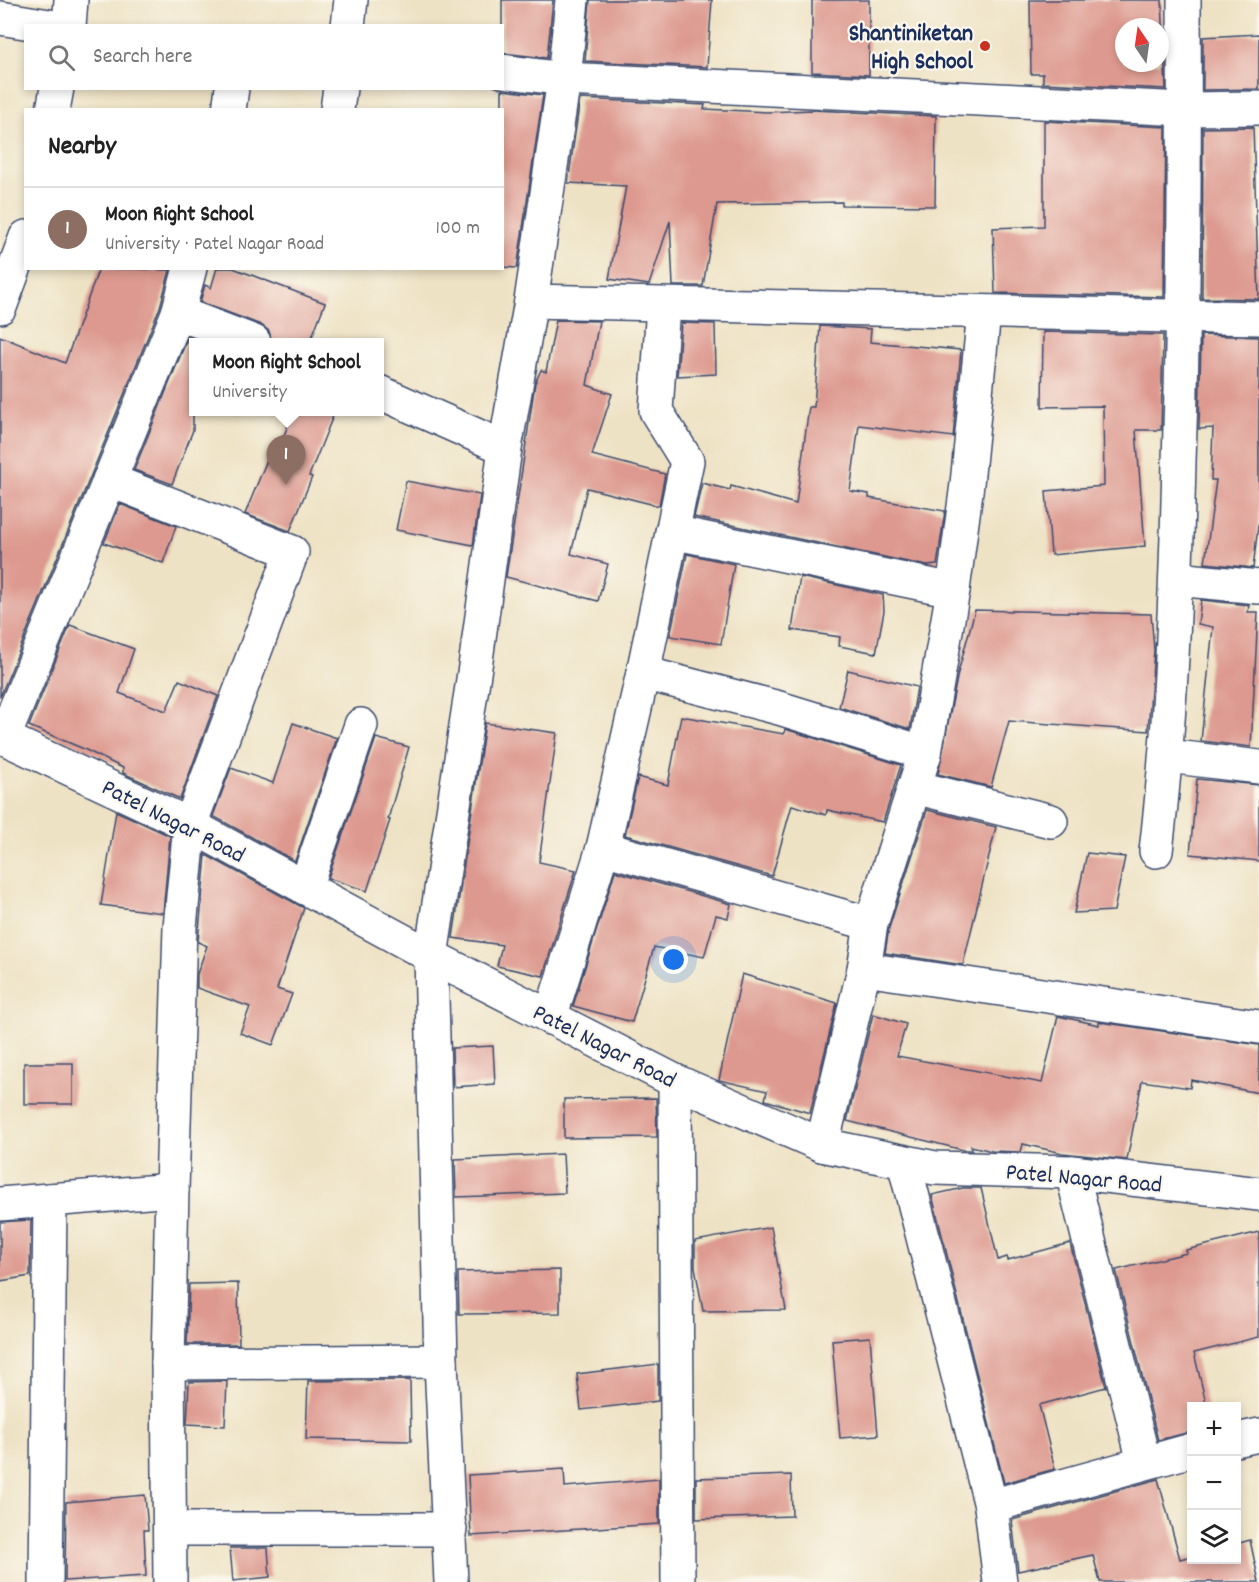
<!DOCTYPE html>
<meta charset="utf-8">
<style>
body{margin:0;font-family:Dekko,sans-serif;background:#f2f2f2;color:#222}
.controls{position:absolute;right:18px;bottom:18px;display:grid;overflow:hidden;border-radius:0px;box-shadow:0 3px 9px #0003}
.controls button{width:54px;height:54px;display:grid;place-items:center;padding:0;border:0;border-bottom:2px solid #e0e0e0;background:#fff;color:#222;font:30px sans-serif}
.compass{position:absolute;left:1115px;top:18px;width:54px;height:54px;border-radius:50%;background:#fff;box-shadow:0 3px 9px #0003;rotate:347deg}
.you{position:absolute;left:674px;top:960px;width:21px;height:21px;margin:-15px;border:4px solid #fff;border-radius:50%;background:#1a73e8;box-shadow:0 0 0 9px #1a73e833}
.badge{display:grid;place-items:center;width:39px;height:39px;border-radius:50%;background:#c8321e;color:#fff;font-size:20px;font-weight:700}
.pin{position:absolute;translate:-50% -50px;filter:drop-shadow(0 2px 3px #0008)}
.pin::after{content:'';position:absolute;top:32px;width:21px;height:18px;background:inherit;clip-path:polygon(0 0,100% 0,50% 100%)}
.popup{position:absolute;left:189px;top:338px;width:195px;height:78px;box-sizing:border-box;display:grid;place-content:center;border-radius:0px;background:#fff;filter:drop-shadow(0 2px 4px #0005);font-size:20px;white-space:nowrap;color:#767676}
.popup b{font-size:22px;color:#222}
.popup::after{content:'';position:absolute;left:50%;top:100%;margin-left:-12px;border:12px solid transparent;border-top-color:#fff}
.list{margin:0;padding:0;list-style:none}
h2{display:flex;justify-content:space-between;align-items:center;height:78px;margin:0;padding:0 24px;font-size:26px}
h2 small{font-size:20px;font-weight:400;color:#767676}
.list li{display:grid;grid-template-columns:39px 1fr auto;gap:18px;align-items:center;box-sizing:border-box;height:84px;padding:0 24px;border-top:2px solid #e0e0e0}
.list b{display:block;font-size:22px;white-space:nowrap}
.list p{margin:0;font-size:20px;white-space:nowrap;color:#767676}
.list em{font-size:20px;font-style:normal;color:#767676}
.icon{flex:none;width:33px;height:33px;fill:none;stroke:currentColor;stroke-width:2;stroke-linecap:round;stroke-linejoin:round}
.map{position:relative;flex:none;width:1259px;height:1582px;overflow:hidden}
.search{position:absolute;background:#fff;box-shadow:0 3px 9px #0003;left:24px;top:24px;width:480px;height:66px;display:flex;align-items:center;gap:15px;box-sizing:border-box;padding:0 21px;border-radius:0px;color:#767676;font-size:22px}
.panel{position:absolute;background:#fff;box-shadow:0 3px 9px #0003;left:24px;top:108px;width:480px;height:162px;border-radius:0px}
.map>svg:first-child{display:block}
</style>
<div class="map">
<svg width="1259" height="1582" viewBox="0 0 1259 1582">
<rect width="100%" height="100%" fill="#fbf7ec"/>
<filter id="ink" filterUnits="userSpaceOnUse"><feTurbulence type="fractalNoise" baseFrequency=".0167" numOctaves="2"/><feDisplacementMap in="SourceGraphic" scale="12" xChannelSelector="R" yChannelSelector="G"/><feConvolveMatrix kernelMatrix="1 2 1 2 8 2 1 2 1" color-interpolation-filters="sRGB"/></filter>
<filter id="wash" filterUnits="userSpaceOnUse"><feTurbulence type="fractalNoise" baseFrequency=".008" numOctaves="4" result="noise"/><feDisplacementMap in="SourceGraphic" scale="24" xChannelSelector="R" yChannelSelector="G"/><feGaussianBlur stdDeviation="1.35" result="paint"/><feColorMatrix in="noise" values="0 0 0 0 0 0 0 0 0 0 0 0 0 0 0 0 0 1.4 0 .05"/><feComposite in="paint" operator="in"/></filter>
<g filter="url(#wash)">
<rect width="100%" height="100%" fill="#eee2c4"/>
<g id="blocks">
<g fill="#dd998f" fill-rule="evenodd">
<polygon points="502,0 553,0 547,58 502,53"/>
<polygon points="590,0 712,0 707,67 585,61"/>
<polygon points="812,0 869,0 869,75 812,72"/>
<path d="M1030,0H1162L1166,89L1043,83V74H1031ZM1124,27H1160V63H1124Z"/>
<polygon points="1259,34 1259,89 1203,90 1203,37"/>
<polygon points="502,90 543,95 517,268 502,267"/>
<polygon points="580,99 705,105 704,109 768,112 812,110 936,116 935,206 842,205 842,202 717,204 703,286 673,286 670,221 649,285 609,279 626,186 568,183"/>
<polygon points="1044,121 1166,127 1164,297 995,293 993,228 1044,226"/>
<polygon points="1253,127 1259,299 1202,298 1203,128"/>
<polygon points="99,268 170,270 160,307 0,697 0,336 65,363"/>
<polygon points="217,268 233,268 325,303 310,342 272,342 269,331 261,325 200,302 205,285 211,288"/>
<polygon points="556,320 599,321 587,385 612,394 592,455 665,474 659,506 587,488 571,554 608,564 598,601 506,577 535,383 541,370 546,372"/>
<polygon points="681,323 715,324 716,374 677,376"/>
<polygon points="820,326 871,329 870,342 961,350 953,437 859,425 850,491 869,494 869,498 945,511 937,565 927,566 694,517 702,483 730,490 731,486 796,504 809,407 814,407"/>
<polygon points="1043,332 1163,335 1161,430 1136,430 1145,546 1051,555 1046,491 1104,486 1103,406 1042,407"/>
<polygon points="1201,335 1259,337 1259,518 1253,568 1205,563 1216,480 1211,480 1213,428 1199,429"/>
<polygon points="188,337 203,342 193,342 193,430 172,484 134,470"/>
<polygon points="294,411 335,411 309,476 312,477 290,531 245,514 267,460 273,462"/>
<polygon points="406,481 480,495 473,545 396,530"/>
<polygon points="120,504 176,526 163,563 104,543"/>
<polygon points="687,554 734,564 721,644 670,636"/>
<polygon points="800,577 883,595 884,611 876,653 839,646 840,637 792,630"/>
<polygon points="1201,600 1249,605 1248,612 1258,612 1251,747 1201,741 1213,627 1198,624"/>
<polygon points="975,610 1151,614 1154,650 1148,731 1009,721 991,787 938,774 958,673"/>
<polygon points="70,625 134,649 119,693 166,711 179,680 218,696 180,799 123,773 123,768 84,749 29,726"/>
<polygon points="848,670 917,687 910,729 839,707"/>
<polygon points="681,716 784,734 785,729 901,765 883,822 827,810 826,815 792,805 772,876 625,835 638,777 668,785"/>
<polygon points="293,723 337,738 295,861 213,816 231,768 273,783"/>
<polygon points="485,723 557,733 539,862 576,870 543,976 497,966 502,945 453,938"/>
<polygon points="376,738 409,747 388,819 390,820 367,891 328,878"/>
<polygon points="1197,779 1259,785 1259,861 1190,854"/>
<polygon points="927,810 996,827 963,965 885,953 889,928"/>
<polygon points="116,811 170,836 163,913 101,905"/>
<polygon points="1087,853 1125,857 1114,911 1074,913"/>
<polygon points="206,855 304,908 277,989 292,994 273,1045 240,1033 250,1007 197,988 197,974 207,946 198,942"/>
<polygon points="615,871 731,904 728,918 716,915 704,957 654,947 632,1022 573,1006"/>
<polygon points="742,974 837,1003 810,1113 765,1100 767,1091 719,1080"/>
<polygon points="873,1014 906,1024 897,1056 1042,1083 1058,1016 1099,1025 1099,1022 1259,1045 1259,1093 1191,1080 1190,1088 1142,1081 1127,1160 1062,1153 1023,1144 1021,1152 992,1151 971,1146 972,1150 963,1150 847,1121"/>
<polygon points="493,1046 495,1084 453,1087 452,1048"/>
<rect x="24" y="1063" width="49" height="41"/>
<polygon points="656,1098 657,1137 564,1138 564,1099"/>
<polygon points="563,1154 565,1193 456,1197 455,1159"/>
<polygon points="963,1188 981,1188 998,1260 1007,1257 1008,1260 1070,1243 1106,1387 1039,1405 1055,1469 1004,1483 932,1195"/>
<polygon points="31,1220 30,1276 0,1281 0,1222"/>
<polygon points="771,1227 786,1310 703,1311 695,1267 695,1241"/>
<polygon points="1259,1232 1259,1337 1194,1353 1207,1407 1191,1407 1191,1432 1158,1440 1116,1270 1187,1253 1186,1250"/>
<polygon points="560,1270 560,1313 459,1314 458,1272"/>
<polygon points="238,1283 239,1344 187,1344 189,1284"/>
<polygon points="870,1337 878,1435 840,1438 832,1340"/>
<polygon points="658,1364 658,1401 581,1410 577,1374"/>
<polygon points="410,1380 411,1441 306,1439 308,1381"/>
<polygon points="227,1381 225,1426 187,1424 189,1382"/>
<polygon points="564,1469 565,1487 659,1479 659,1524 471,1536 468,1475"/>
<polygon points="791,1475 792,1516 696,1519 696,1478"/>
<polygon points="1158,1479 1180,1559 1191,1556 1191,1560 1236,1560 1236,1544 1250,1540 1259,1582 1100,1582 1093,1555 1018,1571 1012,1520"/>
<polygon points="145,1495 148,1530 144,1530 146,1576 65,1581 66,1502"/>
<polygon points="230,1548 268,1548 270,1577 233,1581"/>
</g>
</g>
</g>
<g filter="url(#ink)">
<use href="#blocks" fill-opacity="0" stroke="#3b4a6d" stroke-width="1.5"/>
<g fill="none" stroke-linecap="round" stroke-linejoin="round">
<defs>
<g id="street">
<polyline points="0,18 49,26"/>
<polyline points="69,26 71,0"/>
<polyline points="348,26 351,0"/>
<polyline points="502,71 564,79 1185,109 1259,108"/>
<polyline points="53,110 57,88"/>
<polyline points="229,110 232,88"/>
<polyline points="337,110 340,88"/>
<polyline points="531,301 1259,318"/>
<polyline points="0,307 26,237"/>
<polyline points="178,313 254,342"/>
<polyline points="379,392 505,448"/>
<polyline points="109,480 292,552 190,825 180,927 172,1190 168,1363 170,1582"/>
<polyline points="672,532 953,590"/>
<polyline points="1176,579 1259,587"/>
<polyline points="643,673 779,708 925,753"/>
<polyline points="0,736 190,825 431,956 675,1081 822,1145 935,1168 1072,1172 1259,1194"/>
<polyline points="4,737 178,313 190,268"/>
<polyline points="1167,756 1259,767"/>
<polyline points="914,787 1051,821"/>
<polyline points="603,848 871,924"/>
<path d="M1156,851C1171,722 1176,592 1179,462C1184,308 1185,154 1184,0"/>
<polyline points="305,888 361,725"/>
<polyline points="864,969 1259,1027"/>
<polyline points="550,1018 603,848 643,673 687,461 656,411 663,305"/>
<polyline points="675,1081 678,1582"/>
<polyline points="822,1145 864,969 871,924 925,753 953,590 967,484 984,312"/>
<polyline points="904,1162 991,1506 1000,1582"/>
<polyline points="1072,1172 1144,1462"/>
<polyline points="0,1204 172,1190"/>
<polyline points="168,1363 441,1361"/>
<polyline points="1236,1440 1259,1435"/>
<polyline points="991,1506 1192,1450"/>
<polyline points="170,1529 450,1529"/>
<polyline points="46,1582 50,1200"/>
<polyline points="451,1582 441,1361 431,956 476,660 505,448 531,301 564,79 572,0"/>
</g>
</defs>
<use href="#street" stroke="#3b4a6d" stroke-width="36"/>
<use href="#street" stroke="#fff" stroke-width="33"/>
</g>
</g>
<circle fill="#c8321e" stroke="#fbf7ec" stroke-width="2" cx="985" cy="46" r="6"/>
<g text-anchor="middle" stroke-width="4.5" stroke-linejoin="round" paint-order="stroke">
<g font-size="24" font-weight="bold" fill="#1b2f5e" stroke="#fbf7ec" text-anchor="end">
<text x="973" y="40">Shantiniketan<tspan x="973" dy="28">High School</tspan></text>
</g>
<g font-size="24" fill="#1b2f5e" stroke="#fbf7ec">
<text transform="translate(174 820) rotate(27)" y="8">Patel Nagar Road</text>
<text transform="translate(605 1045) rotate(27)" y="8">Patel Nagar Road</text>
<text transform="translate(1084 1177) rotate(5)" y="8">Patel Nagar Road</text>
</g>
</g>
</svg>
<div class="controls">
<button>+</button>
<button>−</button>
<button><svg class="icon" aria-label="layers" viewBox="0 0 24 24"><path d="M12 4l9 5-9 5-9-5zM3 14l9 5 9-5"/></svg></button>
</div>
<svg class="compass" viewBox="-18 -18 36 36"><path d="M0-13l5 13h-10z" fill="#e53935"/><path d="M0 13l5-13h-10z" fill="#767676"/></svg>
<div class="you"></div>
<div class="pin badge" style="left:286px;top:485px;background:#8d6e63">1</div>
<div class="popup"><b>Moon Right School</b>University</div>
<div class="search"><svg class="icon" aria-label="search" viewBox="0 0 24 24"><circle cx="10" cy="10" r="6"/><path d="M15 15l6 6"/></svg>Search here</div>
<section class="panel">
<h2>Nearby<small></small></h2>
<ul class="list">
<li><span class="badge" style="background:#8d6e63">1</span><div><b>Moon Right School</b><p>University · Patel Nagar Road</p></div><em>100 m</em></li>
</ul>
</section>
</div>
